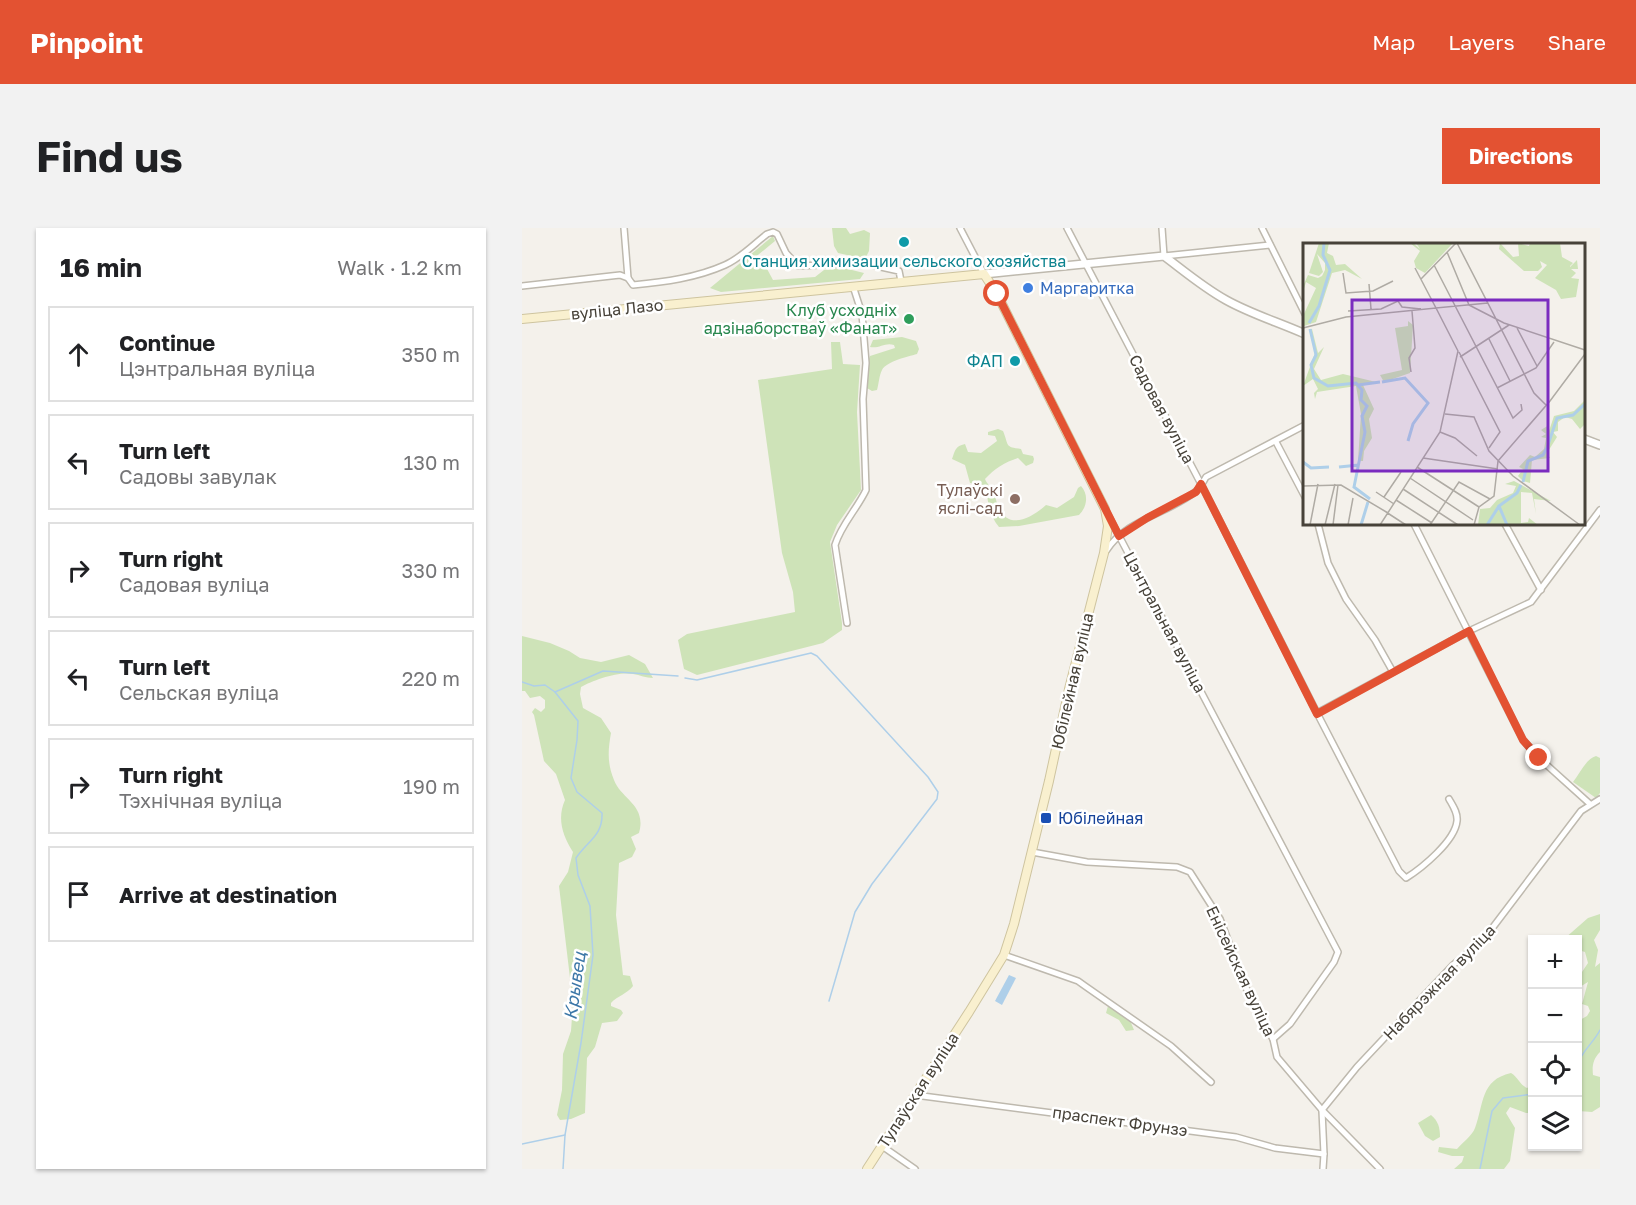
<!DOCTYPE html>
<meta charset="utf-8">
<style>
body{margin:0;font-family:"Golos Text",sans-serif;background:#f2f2f2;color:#202124}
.controls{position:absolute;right:18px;bottom:18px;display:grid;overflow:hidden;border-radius:0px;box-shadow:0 2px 4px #0004}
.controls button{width:54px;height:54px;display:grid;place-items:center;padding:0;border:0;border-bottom:2px solid #e0e0e0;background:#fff;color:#202124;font:30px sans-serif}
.stop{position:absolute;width:18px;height:18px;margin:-14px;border:4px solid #e35232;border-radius:50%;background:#fff}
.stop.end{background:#e35232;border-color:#fff;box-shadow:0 2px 6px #0008}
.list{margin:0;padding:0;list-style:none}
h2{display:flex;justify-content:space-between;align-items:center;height:78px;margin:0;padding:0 24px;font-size:26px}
h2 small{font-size:20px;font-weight:400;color:#757577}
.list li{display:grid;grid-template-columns:39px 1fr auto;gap:18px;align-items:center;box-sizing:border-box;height:96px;margin:0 12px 12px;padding:0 12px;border:2px solid #e0e0e0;border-radius:0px}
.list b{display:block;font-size:22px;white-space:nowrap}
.list p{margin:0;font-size:20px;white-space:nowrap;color:#757577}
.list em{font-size:20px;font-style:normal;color:#757577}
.icon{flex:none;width:33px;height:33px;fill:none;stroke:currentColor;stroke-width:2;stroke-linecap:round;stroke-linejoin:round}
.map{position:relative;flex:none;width:1078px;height:941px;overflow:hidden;border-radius:0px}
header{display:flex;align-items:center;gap:36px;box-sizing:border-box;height:84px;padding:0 30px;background:#e35232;color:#fff}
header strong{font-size:28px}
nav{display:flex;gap:33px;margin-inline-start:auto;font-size:21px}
.intro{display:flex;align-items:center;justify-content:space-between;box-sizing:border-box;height:144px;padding:0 36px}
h1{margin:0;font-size:42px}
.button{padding:15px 27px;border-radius:0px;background:#e35232;color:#fff;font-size:21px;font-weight:700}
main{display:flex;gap:36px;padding:0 36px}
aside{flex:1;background:#fff;border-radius:0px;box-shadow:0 2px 4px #0004}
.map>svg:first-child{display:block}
</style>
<header>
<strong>Pinpoint</strong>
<nav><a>Map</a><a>Layers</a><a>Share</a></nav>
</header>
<div class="intro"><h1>Find us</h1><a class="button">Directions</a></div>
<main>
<aside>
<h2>16 min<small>Walk · 1.2 km</small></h2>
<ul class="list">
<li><svg class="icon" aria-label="ahead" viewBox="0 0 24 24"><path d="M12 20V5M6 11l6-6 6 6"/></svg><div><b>Continue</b><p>Цэнтральная вуліца</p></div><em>350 m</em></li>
<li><svg class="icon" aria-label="left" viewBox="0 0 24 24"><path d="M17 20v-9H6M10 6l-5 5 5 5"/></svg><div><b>Turn left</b><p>Садовы завулак</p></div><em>130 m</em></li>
<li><svg class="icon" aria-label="right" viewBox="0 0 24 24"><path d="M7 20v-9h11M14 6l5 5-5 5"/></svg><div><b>Turn right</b><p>Садовая вуліца</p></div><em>330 m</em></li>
<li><svg class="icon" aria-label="left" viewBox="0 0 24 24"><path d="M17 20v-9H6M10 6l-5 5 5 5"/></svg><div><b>Turn left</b><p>Сельская вуліца</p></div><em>220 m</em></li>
<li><svg class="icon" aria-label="right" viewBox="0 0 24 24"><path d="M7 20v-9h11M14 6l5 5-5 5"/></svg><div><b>Turn right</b><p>Тэхнічная вуліца</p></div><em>190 m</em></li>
<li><svg class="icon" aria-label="arrive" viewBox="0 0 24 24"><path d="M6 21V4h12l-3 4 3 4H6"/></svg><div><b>Arrive at destination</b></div></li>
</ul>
</aside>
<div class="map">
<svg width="1078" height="941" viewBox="0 0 1078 941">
<rect width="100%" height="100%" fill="#f4f1eb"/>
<g fill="#cee3b8">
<polygon points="310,0 324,0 328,6 342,2 348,5 347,23 343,31 316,25 312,18"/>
<polygon points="251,8 253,13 231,31 232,37 244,39 251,52 293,49 302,42 322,40 342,45 338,51 199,64 188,60"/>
<path d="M380,109L394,113L397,121L395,126C385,129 365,133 360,142C357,148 357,155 355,162L350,163L345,160L346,133L348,128L373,120L372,117C363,114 357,121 348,119L351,112Z"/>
<polygon points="309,114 318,114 321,136 338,137 335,184 339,262 315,297 308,314 320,395 320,402 301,415 175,447 162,441 156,412 165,406 273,384 271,364 260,325 236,152 310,141"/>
<path d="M476,201L481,203C487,217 482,219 499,221L501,226L511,228L512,231L511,235L504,238L496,230C483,234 472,241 463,251C465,256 468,258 471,262C474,268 474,275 477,280C487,303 511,289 524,277L535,280L552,269L556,260L559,258C567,267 565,279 557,287L497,298L477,299C467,287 466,274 464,260L461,257L448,255L443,237L430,231C433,223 433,218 443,216L446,224L459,225L475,213L473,208L466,207V204Z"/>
<path d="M0,408L28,415L47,423L58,430L79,434L107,427L123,436L131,450C124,450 118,447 111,446C97,443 71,452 59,459L58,466L61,480L79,490L89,505C86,522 85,535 92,552C99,571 125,577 117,605L109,609L114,621L110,629L97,635L94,687L101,747L108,748L111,758C105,766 95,768 89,775V778L99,782L101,785L95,793L80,795L73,819L65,830L63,885L49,891L38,892L35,887L40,862L41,826L49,803L51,775L37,658L46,644L51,624C40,607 35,590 43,572L34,546L22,533L12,487L10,484L13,480L19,484L23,480V472L18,468L8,470L3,463H0Z"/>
<path d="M1074,528L1078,530V565L1074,570L1051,554C1058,545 1064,531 1074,528Z"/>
<path d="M1078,686V702L1072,712L1076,722L1073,739L1078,735V824C1071,831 1070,838 1071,847L1078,849V879L1070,884L1056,883V793L1065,788L1068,783L1066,778L1060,776L1066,754L1056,760V750L1066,735L1063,724L1056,722V712L1042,711L1066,690Z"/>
<polygon points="591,777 607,790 612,802 604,803 597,792 584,785 586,778"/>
<path d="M989,845C996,849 998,857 1005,860L1010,857L1011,885H1004L988,879L984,885L993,900L988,933L982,941H932L940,934L942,928H930L916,924L917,919L935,921C940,915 950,908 953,900C962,876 958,852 989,845Z"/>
<path d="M909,887C916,893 918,899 918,909L911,913L903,908L896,895Z"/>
</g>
<polygon fill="#aecfe9" points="487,747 494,750 480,777 473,773"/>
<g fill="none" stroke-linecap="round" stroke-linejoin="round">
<g stroke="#aecfe9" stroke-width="1.5">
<polyline points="163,450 175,452 289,425 295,428 406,549 416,564 415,571 350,656 333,684 307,773"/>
<path d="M0,454L12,458L23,457L33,464L56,493L55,512L49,550L55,564L80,585C81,608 65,613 54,630L56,647L68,678L71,727L59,815L43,907L41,941"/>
<polyline points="33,464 81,443 156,448"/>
<path d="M1056,835C1061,822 1072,814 1078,802"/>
<polyline points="0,916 43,907"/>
<polyline points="958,941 970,883 981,870 1011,866"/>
</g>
<defs>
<g id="minor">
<polyline points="102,0 106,50"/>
<polyline points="438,0 462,46"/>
<path d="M545,0L679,256L795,485L877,643L884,650C900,640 933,613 935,593C936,585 931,578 927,571"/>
<polyline points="640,0 642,28 748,17"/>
<polyline points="740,0 783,86"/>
<path d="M0,58L98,47L106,50L111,57C142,54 174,50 203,37C219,30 232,16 245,6L251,4L255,6L264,25L276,38L341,35L377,43L379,53"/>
<polyline points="754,214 783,269"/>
<polyline points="585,285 816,724 812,734 768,796 751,811"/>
<polyline points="796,296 806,335 824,371 853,412 871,444"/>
<polyline points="892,296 1001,512 1017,530 1068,576"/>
<polyline points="983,296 1019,362"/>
<path d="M584,323C603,292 647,285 673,264C678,261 681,254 684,249L783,197"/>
<path d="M325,395L313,317C319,297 335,281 344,262L341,171L344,135L340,86L331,58"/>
<polyline points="795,485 947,403 1009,374 1078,282"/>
<polyline points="510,624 565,634 655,639 668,644 698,691 728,770 751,811 755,829 800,882 858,941"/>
<polyline points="482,727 556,753 563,758 649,818 689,854"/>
<polyline points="393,867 714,909 753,920 802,926"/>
<polyline points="800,882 835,839 931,737 962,711 1059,583 1078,571"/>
<polyline points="800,883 802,926 801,941"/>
<polyline points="360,918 393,941"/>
</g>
<g id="tertiary">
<path d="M462,46L642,28C662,43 682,60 704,72C729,86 756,94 783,106"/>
<polyline points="1062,211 1078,217"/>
</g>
<polyline id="secondary" points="0,91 462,46 475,66 583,281 586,298 582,325 547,461 527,553 492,696 482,727 447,784 345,941"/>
</defs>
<use href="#minor" stroke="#beb9ae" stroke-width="8"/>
<use href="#tertiary" stroke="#beb9ae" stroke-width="10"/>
<use href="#secondary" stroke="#cec49f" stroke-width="10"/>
<use href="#minor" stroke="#fff" stroke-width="5"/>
<use href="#tertiary" stroke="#fff" stroke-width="7"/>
<use href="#secondary" stroke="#f9f0cf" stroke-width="8"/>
</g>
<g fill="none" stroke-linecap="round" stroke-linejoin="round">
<polyline stroke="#e35232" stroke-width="8" points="475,66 597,308 625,290 674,264 679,256 795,486 947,403 1001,512 1017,530"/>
</g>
<g fill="#0f9aa8" stroke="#fff" stroke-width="2">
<circle cx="382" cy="14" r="6"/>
<circle cx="493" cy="133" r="6"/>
</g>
<circle fill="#3f7fe0" stroke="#fff" stroke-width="2" cx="506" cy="60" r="6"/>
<circle fill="#2e9e5b" stroke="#fff" stroke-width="2" cx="387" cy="91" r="6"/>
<circle fill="#8d6e63" stroke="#fff" stroke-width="2" cx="493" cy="271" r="6"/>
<rect fill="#1a4fb4" stroke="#fff" stroke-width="2" x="518" y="584" width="12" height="12" rx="3"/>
<g text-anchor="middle" stroke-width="5" stroke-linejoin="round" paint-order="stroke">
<g font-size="16" fill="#0d838f" stroke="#fff">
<text x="382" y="39">Станция химизации сельского хозяйства</text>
<text x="481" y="139" text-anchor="end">ФАП</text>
</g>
<g font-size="16" fill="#366cbe" stroke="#fff" text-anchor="start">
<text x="518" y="66">Маргаритка</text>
</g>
<g font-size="16" fill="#474239" stroke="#fff">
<text transform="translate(95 81) rotate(-6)" y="6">вуліца Лазо</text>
<text transform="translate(640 181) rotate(62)" y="6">Садовая вуліца</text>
<text transform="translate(643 394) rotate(62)" y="6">Цэнтральная вуліца</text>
<text transform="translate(550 453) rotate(-77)" y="6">Юбілейная вуліца</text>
<text transform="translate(719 743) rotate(65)" y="6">Енісейская вуліца</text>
<text transform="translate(917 754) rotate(-46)" y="6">Набярэжная вуліца</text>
<text transform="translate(396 862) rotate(-57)" y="6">Тулаўская вуліца</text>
<text transform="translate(598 893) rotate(8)" y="6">праспект Фрунзэ</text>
</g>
<g font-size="16" fill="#27864d" stroke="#fff" text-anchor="end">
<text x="375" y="88">Клуб усходніх<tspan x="375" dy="18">адзінаборстваў «Фанат»</tspan></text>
</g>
<g font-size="16" fill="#785e54" stroke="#fff" text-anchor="end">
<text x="481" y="268">Тулаўскі<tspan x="481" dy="18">яслі-сад</tspan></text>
</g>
<g font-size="16" fill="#164399" stroke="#fff" text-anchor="start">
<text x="536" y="596">Юбілейная</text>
</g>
<g font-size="18" font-style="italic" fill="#3d78a8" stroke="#fff">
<text transform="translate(53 758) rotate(-82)" y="6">Крывец</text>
</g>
</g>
<g transform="translate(781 15)">
<rect width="282" height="282" fill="#f4f1eb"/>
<path d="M16,0H26L24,10L30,13L33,22L42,21L59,36L42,27L29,30L13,79L1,83L0,73L13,45L3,39L0,49V43L5,32L15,35L19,33L22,27V20L14,11L20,29L16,33L6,30ZM107,0H110L117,6L113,0H150L122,30L113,25L111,18L117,8ZM197,0L210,14L216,13L215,0L226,3L227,0H257L259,14L270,20L267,23V24L274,17L275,26H268L273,30L268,35L276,36L273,54L258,56L253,47L232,35L244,22L237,18L239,24L235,28H221L196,6ZM105,78L110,82L107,130L81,139L77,132L99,127L92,85L105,83ZM6,86H9L15,110L21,104L11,126L18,137L40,131L73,139L60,142L71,166L66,176L69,195L61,208L60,218H55L58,171L53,143L14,149L12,156L11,150L15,146L10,136L0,143L12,110ZM282,157V181L277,186L269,176L262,174L255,179V188L250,189L254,194L244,210L247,215L229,217L227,240L220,238L215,233L220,226L216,224L227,212L232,214L241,206L243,195L238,194L243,191L238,187L246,182L245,191L251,173L271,168ZM211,238L248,258L231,256L233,271L229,250L218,249V280L225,279L226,275L235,282H175L177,266L187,265L194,257L210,250L213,243L202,241Z" fill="#cee3b8"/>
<path fill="none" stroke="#aecfe9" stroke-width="3" d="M6,80L16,63L27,27L20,12L21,0M7,86L13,112L8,122L11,135L25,143L53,140L59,147L58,157L64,163L59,173L62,189L51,244L67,256M79,139L102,135L125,160L110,181L105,198M55,142L77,139M0,219L8,225L26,224M36,224L56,222M220,239L225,218L240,212L244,205L254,175L270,172L282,161M58,282L65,259M184,282L196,263M204,282L196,263L214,250L218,242"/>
<path fill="none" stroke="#afaba4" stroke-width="1.5" d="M154,0L231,150L243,162M144,9L166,62M131,22L210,175L219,167L218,161M112,25L133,65L185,60M40,30L43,50L70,48L90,38M118,36L153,0M66,41L68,66M166,62L201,80L282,107M45,68L78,66L95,58L99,64L118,66M0,85L43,74L133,65L155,108L137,189L77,282M214,85L234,123M186,96L207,138M156,109L197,189L186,205M157,114L206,82M108,129L106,115L112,105L109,68M194,145L233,125L251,99M142,171L171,174L186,208L210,233L277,282M137,189L152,195L174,213M120,215L195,226M195,218L247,158L282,111M114,224L176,264M107,235L170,277M0,243L38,242L85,270M100,246L155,282M73,249L91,261M81,254L98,229M93,257L129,280M83,269L103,282M7,282L15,241M22,282L32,241M30,282L35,242M45,282L50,255M127,282L156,239L187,256M171,282L176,264L191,253L195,218"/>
<path fill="#7b2cbf" fill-opacity="0.15" stroke="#7b2cbf" stroke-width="3" d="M49,57H245V228H49Z"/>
<rect width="282" height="282" fill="none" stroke="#474239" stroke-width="3"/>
</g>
</svg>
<div class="controls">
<button>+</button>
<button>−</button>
<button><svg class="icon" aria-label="locate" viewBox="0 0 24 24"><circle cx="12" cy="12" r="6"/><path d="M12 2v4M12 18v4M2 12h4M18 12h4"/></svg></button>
<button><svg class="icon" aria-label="layers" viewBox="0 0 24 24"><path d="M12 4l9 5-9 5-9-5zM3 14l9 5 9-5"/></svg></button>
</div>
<div class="stop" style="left:475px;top:66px"></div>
<div class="stop end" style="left:1017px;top:530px"></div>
</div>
</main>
